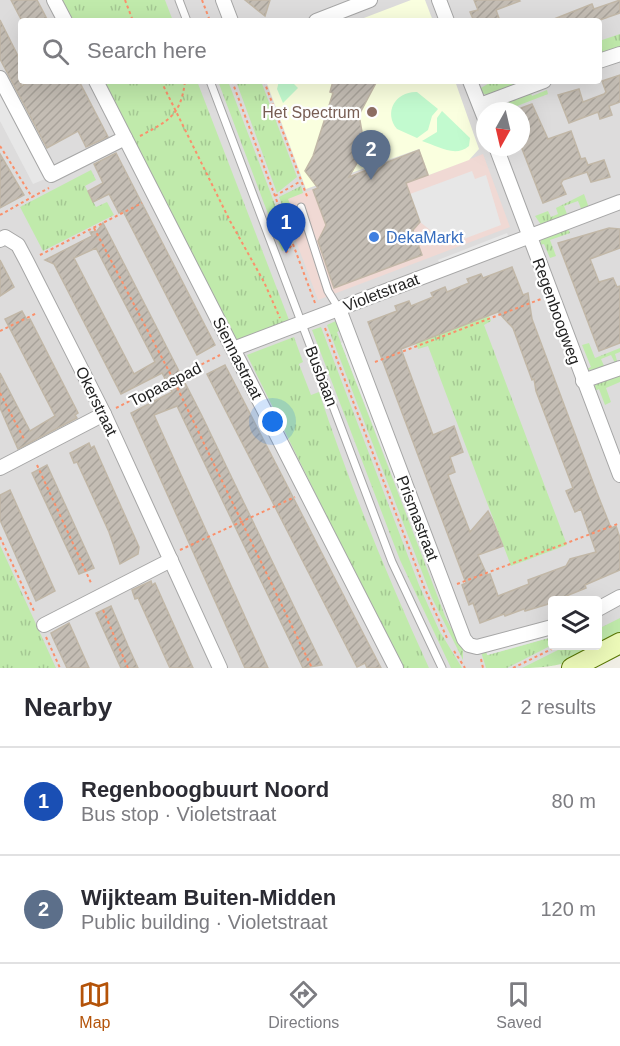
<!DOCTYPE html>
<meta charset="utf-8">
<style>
body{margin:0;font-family:Arial,sans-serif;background:#f2f2f3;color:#2b2b33}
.controls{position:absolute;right:18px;bottom:18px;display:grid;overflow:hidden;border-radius:6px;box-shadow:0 6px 24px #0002}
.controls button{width:54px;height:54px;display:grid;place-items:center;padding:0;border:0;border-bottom:2px solid #e1e1e2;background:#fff;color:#2b2b33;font:30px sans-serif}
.compass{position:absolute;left:476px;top:102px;width:54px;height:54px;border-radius:50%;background:#fff;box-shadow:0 6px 24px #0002;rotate:188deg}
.you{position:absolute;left:273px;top:422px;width:21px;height:21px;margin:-15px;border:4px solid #fff;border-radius:50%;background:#1a73e8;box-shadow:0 0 0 9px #1a73e833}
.badge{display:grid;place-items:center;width:39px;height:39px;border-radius:50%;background:#b45309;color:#fff;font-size:20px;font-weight:700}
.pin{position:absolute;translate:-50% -50px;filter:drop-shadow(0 2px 3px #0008)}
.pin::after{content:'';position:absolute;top:32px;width:21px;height:18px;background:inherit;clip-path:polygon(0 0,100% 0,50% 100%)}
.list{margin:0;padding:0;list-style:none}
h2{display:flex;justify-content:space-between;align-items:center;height:78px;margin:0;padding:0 24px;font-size:26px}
h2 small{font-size:20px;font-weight:400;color:#7c7c81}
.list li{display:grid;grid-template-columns:39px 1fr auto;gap:18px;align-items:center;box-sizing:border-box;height:108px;padding:0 24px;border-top:2px solid #e1e1e2}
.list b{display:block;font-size:22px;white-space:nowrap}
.list p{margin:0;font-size:20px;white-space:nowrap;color:#7c7c81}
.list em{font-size:20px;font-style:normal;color:#7c7c81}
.icon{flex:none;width:33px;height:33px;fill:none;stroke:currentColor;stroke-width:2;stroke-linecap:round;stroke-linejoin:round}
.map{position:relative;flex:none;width:620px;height:668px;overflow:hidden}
.search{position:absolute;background:#fff;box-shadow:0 6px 24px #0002;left:18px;right:18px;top:18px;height:66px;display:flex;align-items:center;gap:15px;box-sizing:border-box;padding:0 21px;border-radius:6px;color:#7c7c81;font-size:22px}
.sheet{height:294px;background:#fff}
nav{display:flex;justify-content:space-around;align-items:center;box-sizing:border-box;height:84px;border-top:2px solid #e1e1e2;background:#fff;font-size:16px;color:#7c7c81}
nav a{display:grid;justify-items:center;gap:3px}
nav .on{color:#b45309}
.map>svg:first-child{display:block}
</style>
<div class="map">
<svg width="620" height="668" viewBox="0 0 620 668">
<defs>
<pattern id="grass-tufts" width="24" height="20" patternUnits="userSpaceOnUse" patternTransform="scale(1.5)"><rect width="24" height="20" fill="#c0eaab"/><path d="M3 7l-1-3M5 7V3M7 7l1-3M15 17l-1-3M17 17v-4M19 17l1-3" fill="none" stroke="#a5c893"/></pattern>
<pattern id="building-hatch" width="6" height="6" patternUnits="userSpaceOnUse" patternTransform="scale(1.5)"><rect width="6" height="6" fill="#c4bdb4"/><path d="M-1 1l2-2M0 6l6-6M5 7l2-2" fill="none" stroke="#a8a29a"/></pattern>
</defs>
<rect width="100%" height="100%" fill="#f0eee5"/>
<path fill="#dddcdc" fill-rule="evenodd" d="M0,0H620V619L598,631V600H552V646H570L528,668H0ZM21,21H599V81H21ZM485,111H521V147H485Z"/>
<polygon fill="#f0d9d4" points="419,150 429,175 483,154 510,227 318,300 281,201"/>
<g fill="#faffdf">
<polygon points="411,0 425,0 433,21 356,21"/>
<polygon points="266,81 455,81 479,149 469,160 429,175 419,149 306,189"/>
</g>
<g fill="url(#grass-tufts)">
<polygon points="60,0 165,0 173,21 70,21"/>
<polygon points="620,34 620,48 599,56 599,41"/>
<polygon points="101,81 197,81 289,320 234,341"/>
<polygon points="218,81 228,81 290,244 287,249 282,251"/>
<polygon points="236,81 261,81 297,177 277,193"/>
<polygon points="493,81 513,81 516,87 491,96 481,93 479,89"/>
<polygon points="547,90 548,94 504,111 490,111 495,105 530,91 532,96"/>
<polygon points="91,170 96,180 85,186 96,207 107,202 114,215 43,251 20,207"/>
<polygon points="301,186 303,193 288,199 297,221 292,232 279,197"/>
<polygon points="584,194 589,208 582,211 578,201 564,206 568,217 542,226 535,216 548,211 551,217 558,214 556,208"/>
<polygon points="567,226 570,233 550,240 556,256 550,258 544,244 540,245 541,239"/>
<polygon points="489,316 491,321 484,325 567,545 511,566 428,346 418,349 416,343"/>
<polygon points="338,320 341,330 337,332 341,343 445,616 452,630 455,629 463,647 463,660 432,598 327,325"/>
<polygon points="321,327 419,585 439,630 462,668 451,668 400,560 312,330"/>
<path d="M294,337L303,362L299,364L311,395L319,392C350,486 388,578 429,668H402L247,355Z"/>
<polygon points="589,343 595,358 620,348 620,352 615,354 618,364 616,365 611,355 601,359 605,368 589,370 587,369 591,367 582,345"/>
<polygon points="620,372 620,382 606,388 611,402 605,405 599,389 595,391 595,385"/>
<polygon points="0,545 56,668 0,668"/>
<path d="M620,618V640C583,658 563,668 522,668L566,646H598V629Z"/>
<polygon points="552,637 552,645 507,668 486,668 481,652 486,650 488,655"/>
</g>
<g fill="#c2facf">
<polygon points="279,81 291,81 298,88 283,103 277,89"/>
<path d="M417,92L438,109L432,116L428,130L417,138L397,129C383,112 396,91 417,92Z"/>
<path d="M442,111L470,138L469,146C455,158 438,146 422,141L437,132V118Z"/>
</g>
<g fill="#e7e7e7">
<polygon points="0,89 45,179 33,184 0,121"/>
<polygon points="472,171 475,179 486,175 501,225 453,243 449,235 440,238 420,222 410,194"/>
<polygon points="507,233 509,238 440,264 438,260"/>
<polygon points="346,341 450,615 447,616 341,343"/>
<polygon points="552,632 552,637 487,655 486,650"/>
</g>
<g fill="url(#building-hatch)" stroke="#c1b7a7" stroke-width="1.5" fill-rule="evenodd">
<polygon points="11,0 37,0 48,21 22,21"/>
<polygon points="245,0 270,0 265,16"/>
<polygon points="474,0 519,0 520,1 496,10 500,21 474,21 470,12 478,10"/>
<polygon points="620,0 620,13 597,21 549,21 592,4 594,9"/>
<polygon points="0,20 21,62 21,86 31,81 79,81 108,137 86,147 78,131 47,148 0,59"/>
<polygon points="620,75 620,102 609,106 612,115 600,119 598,112 569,123 558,95 579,89 583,102 604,94 606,92 602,81"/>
<polygon points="333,81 377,81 359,115 365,149 349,177 419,150 428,175 406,183 420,222 413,230 422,255 334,288 318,241 326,225 313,190 318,188 305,171 313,156 333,93 330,92"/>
<polygon points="532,104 548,139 571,131 581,159 585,158 588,165 604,160 610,177 591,182 587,172 563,180 561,183 566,194 543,203 521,146 521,108"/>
<polygon points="116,153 215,345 197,355 123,211 119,213 109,194 93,202 88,191 103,183 94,164"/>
<polygon points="0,154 24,195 0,208"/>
<path d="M103,223L202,416L322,665L303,668L177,406L154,415L268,668H245L131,413L172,392L162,373L121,394L54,264L45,260L92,236L90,232L97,231ZM96,248L155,362L134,374L74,258Z"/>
<polygon points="609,228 620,229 620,248 590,259 599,282 613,278 617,287 620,286 620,343 599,351 558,243"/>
<polygon points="0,260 14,287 0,296"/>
<path d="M512,267L523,295L528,293L532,319L597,493L611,528L616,526L620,538V570L585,585L586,588L561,598L560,600H552V603L525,611L524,609L505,616L504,614L480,623L473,603L469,605L462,585L466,583L368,322L397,311L395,306L409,301L411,306L433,297L431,293L445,287L447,292L469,283L467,279L481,274L483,278ZM498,312L513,328L532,380L534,379L536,391L573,488L566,491L575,512L581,509L596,552L570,559L566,566L528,580L529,584L498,596L490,574L487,575L478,555L503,546L492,519L488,511L470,532L448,475L455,472L450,457L463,452L454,426L433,435L401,349Z"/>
<polygon points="22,311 27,320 30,319 78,413 75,415 77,418 18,449 0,408 0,373 30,431 55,416 5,319"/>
<polygon points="225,365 350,608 381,668 367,668 365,663 357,667 317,589 207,374"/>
<polygon points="89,443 91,448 94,446 139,547 138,554 120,564 109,532 77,462 74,463 70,453"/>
<polygon points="47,465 94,568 79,574 32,473"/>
<polygon points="10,490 55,591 36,601 0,520 0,495"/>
<polygon points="151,581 152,585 155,583 193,668 170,668 138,598 135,599 132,590"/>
<polygon points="111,606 128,646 138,668 121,668 104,631 96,613"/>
<polygon points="69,623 74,634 89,668 67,668 53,638 51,633"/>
</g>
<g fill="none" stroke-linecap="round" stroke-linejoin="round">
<defs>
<g id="service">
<polyline points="179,0 187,21"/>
<polyline points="210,81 392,562 442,668"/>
<polyline points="301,207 328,291 339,309"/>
</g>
<g id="minor">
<polyline points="54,0 65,21"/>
<polyline points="223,0 231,21"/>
<polyline points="439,0 447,21"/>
<polyline points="316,21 370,0"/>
<polyline points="599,61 620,54"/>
<polyline points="0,78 51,175 125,138"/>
<polyline points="96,81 396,668"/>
<polyline points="470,81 485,119"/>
<polyline points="480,105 544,81"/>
<polyline points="496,147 620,475"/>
<polyline points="0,240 5,237 18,245 27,262 104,414 220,668"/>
<polyline points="339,309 464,639 469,645 477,647 552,627"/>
<polyline points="233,349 620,202"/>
<polyline points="583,381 620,368"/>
<polyline points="0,468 104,414"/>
<polyline points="598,609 620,597"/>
<polyline points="44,625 171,560"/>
</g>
<polyline id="secondary" points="572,668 620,643"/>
</defs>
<use href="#service" stroke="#a6a6a6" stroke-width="9"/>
<use href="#minor" stroke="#a6a6a6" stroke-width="16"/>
<use href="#secondary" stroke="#597704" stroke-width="22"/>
<g stroke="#fa906b" stroke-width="2" stroke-dasharray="3 3" stroke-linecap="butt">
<polyline points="125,0 133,21"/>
<polyline points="202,0 210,21"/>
<polyline points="161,81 230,221 264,282 280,318"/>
<polyline points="232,81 315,303"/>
<polyline points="264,81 308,199"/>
<path d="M140,136C168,121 181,116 185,81"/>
<polyline points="0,146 32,197 49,188"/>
<polyline points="275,196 301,181"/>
<polyline points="0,215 32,197"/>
<polyline points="94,228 173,379 312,668"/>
<polyline points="286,253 293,243"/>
<polyline points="40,255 142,203"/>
<polyline points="325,328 424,587 447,638"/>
<polyline points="0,331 37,313"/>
<polyline points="375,362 541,299"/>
<polyline points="0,393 25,441"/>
<polyline points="116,408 220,355"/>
<polyline points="37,465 92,585"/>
<polyline points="0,537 35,613"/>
<polyline points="180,550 295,497"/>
<polyline points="457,584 620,523"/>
<polyline points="103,610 128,668"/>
<polyline points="46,637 60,668"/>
<polyline points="454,651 465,668"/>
<polyline points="481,659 483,668"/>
<polyline points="513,668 558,646"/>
</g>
<use href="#service" stroke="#fff" stroke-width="7"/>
<use href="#minor" stroke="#fff" stroke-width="14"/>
<use href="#secondary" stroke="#edfab9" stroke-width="20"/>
</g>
<circle fill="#8d6e63" stroke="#fff" stroke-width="2" cx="372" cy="112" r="6"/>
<circle fill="#3f7fe0" stroke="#fff" stroke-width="2" cx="374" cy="237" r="6"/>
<g text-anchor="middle" stroke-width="4.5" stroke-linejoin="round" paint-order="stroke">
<g font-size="16" fill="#785e54" stroke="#fff" text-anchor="end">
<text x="360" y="118">Het Spectrum</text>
</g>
<g font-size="16" fill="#366cbe" stroke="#fff" text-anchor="start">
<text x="386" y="243">DekaMarkt</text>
</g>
<g font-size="16" fill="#1f1f1f" stroke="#fff">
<text transform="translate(381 292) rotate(-21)" y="6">Violetstraat</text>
<text transform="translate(557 311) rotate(70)" y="6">Regenboogweg</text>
<text transform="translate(238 358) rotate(63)" y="6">Siennastraat</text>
<text transform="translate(322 376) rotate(69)" y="6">Busbaan</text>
<text transform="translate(165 384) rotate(-27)" y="6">Topaaspad</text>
<text transform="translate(97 401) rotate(64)" y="6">Okerstraat</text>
<text transform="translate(418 518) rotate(69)" y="6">Prismastraat</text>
</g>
</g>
</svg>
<div class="controls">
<button><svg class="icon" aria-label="layers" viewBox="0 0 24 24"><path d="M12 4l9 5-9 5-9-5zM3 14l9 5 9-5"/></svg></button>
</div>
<svg class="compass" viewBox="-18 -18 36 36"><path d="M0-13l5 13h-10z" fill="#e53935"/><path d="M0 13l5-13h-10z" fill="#7c7c81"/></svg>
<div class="you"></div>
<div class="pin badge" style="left:286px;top:253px;background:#1a4fb4">1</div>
<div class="pin badge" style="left:371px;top:180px;background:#5c6f8a">2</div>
<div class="search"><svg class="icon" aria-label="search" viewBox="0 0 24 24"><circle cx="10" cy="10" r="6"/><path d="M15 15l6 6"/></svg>Search here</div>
</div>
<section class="sheet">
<h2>Nearby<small>2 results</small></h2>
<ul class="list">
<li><span class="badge" style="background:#1a4fb4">1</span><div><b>Regenboogbuurt Noord</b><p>Bus stop · Violetstraat</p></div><em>80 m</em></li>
<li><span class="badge" style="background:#5c6f8a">2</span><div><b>Wijkteam Buiten-Midden</b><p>Public building · Violetstraat</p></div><em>120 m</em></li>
</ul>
</section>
<nav>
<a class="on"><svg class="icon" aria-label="map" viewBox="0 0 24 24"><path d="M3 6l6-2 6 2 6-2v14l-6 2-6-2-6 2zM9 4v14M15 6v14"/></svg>Map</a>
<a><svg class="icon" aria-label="directions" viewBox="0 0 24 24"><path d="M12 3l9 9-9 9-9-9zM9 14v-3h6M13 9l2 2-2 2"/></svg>Directions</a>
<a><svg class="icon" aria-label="saved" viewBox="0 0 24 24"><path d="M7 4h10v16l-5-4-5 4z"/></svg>Saved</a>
</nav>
